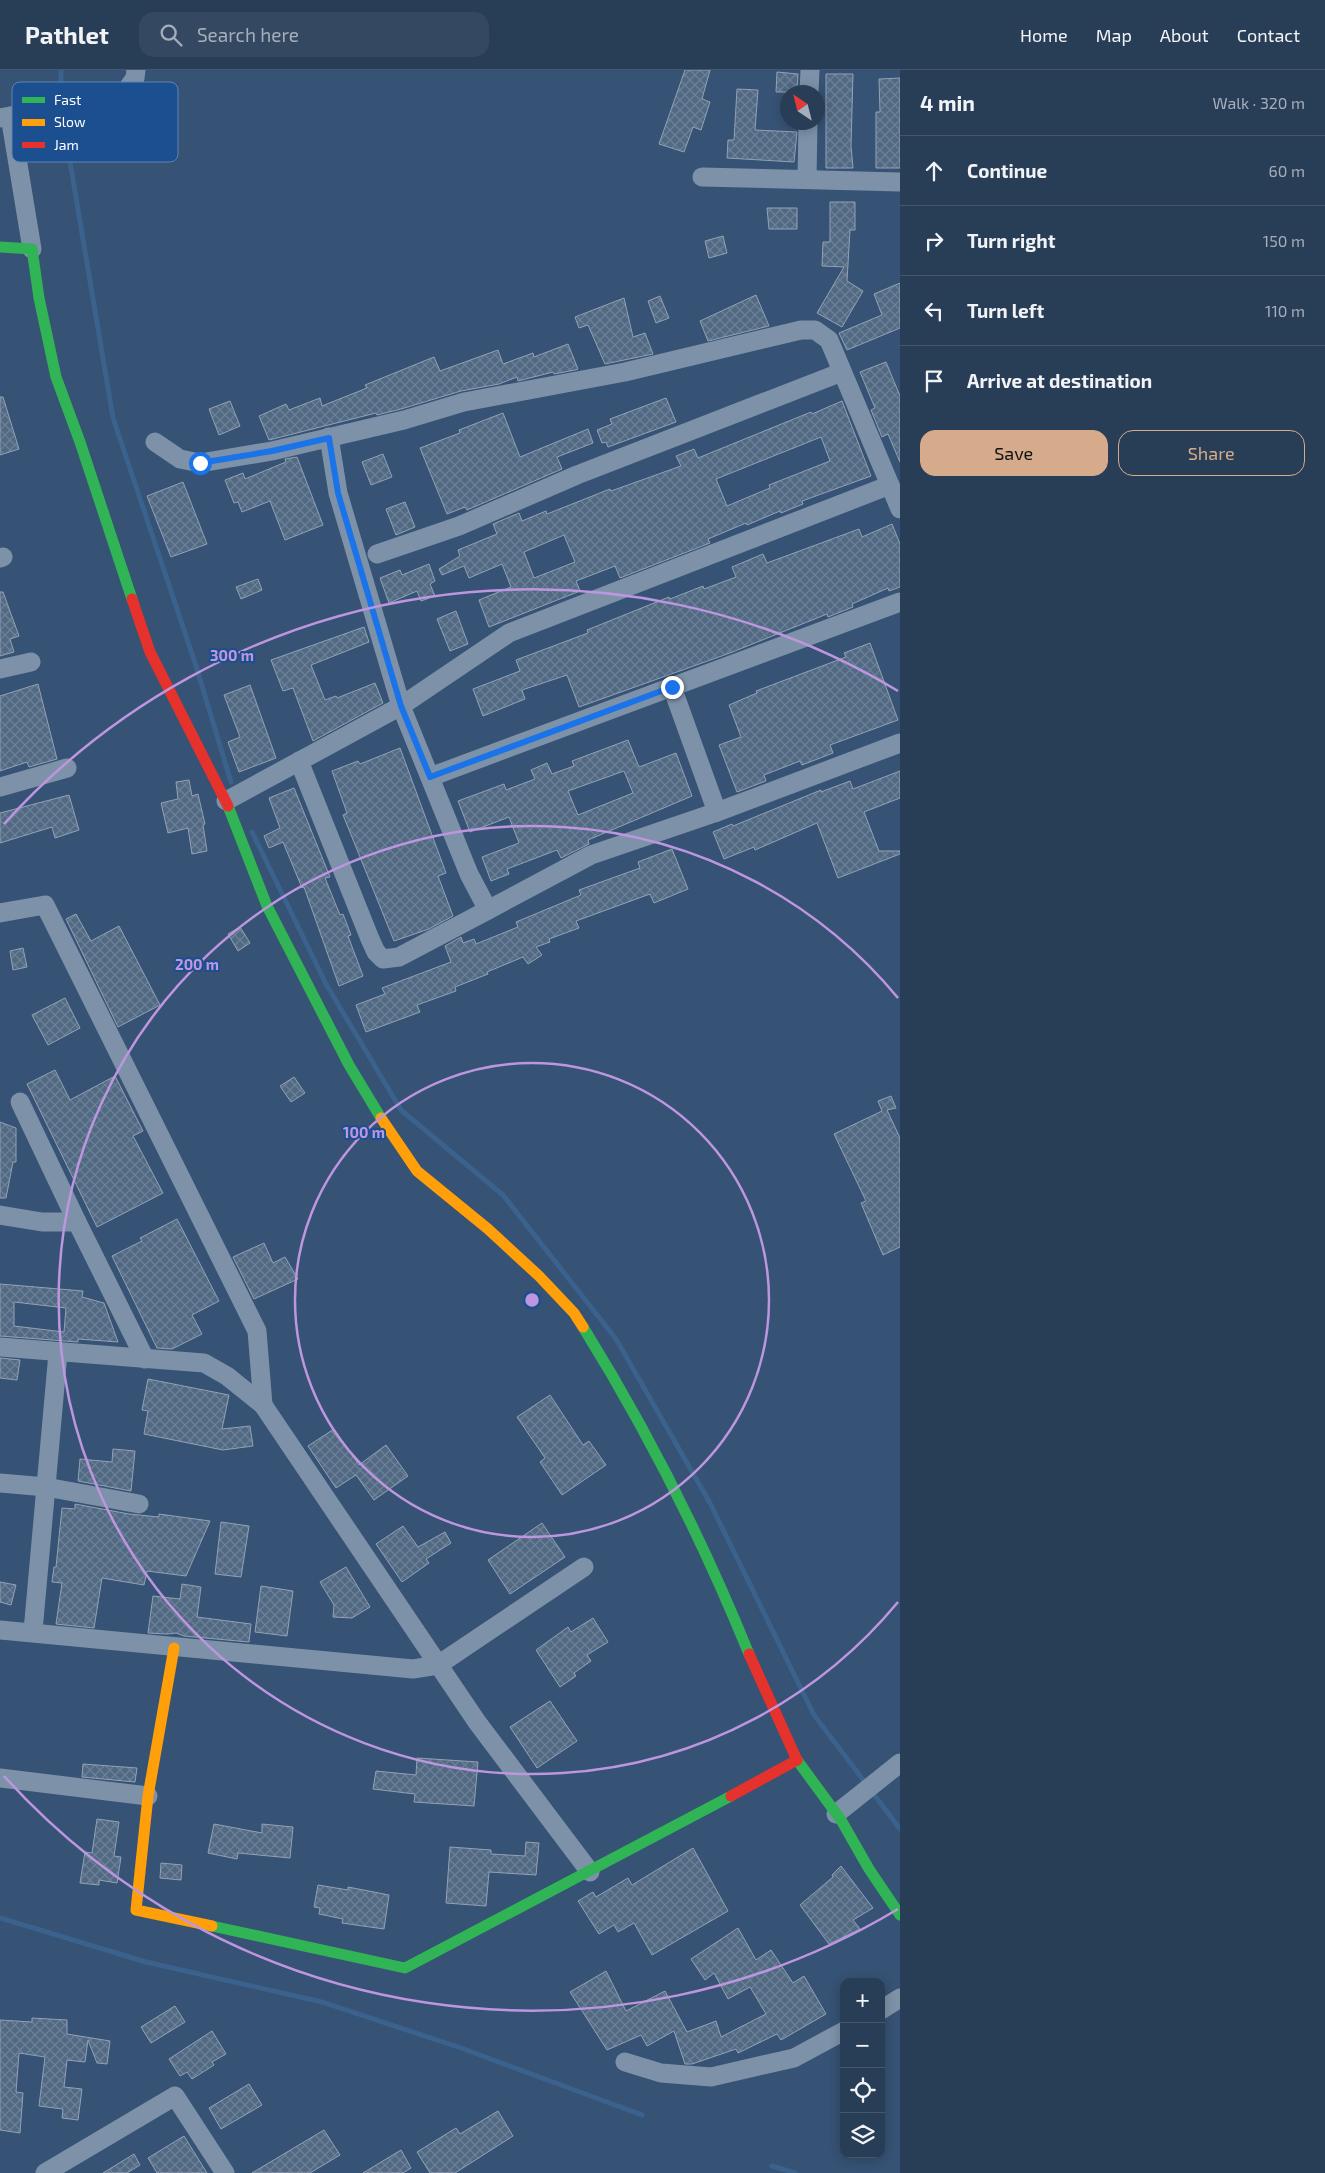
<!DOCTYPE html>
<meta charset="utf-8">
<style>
body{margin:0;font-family:"Exo 2",sans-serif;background:#344961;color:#f1f3f6}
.controls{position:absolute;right:15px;bottom:15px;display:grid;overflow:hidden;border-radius:10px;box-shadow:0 2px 12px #0003}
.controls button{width:45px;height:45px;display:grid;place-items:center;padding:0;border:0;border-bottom:1px solid #44576d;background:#283e57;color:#f1f3f6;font:25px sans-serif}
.compass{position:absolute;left:780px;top:15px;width:45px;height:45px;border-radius:50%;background:#283e57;box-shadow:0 2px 12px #0003;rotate:325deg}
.stop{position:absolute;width:15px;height:15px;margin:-11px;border:4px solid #1a73e8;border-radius:50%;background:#fff}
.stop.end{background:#1a73e8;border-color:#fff;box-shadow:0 1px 5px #0008}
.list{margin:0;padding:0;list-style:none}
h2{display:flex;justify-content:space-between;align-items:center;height:65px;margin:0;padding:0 20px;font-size:21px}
h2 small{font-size:16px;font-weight:400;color:#a5aeba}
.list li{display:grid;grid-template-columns:32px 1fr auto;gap:15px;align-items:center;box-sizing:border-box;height:70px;padding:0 20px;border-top:1px solid #44576d}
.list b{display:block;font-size:19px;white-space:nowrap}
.list em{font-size:16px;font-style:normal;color:#a5aeba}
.actions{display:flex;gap:10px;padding:15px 20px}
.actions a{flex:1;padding:11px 0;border:1px solid #d6ab8b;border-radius:15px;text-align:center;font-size:18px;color:#d6ab8b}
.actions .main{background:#d6ab8b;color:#111}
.icon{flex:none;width:28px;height:28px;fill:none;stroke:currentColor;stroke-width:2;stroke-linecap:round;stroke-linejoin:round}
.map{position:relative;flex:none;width:900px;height:2103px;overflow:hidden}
header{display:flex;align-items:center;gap:30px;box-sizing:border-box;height:70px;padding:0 25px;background:#283e57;border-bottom:1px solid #44576d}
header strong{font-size:24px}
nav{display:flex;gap:28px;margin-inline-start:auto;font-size:18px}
.search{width:350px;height:45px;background:#344961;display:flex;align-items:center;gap:12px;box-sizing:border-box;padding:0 18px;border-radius:15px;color:#a5aeba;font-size:19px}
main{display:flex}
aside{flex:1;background:#283e57}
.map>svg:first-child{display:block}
</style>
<header>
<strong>Pathlet</strong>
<div class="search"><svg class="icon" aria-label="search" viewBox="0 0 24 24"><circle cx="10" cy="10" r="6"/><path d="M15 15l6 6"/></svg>Search here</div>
<nav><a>Home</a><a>Map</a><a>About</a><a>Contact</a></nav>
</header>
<main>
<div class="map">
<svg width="900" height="2103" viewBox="0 0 900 2103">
<defs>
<pattern id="building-cross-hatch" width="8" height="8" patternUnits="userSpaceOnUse" patternTransform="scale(1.25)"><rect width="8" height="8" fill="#526984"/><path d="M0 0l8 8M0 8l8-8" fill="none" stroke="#6c8096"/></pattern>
</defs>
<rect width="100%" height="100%" fill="#365274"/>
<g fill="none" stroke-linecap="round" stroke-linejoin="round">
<g stroke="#3b618d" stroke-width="5">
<polyline points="61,0 61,20"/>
<polyline points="64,56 113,348 196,596 231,712"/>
<polyline points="252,762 326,914 401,1040 503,1125 616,1269 710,1433 814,1645 867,1715"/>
<polyline points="872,1722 900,1759"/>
<polyline points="0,1848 146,1892 322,1932 461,1978 642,2045"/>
<polyline points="772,2096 795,2103"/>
</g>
</g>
<g fill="url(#building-cross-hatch)" stroke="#92a2b6" fill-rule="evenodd">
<polygon points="685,0 710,0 702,29 710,32 701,60 693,57 684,82 659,74"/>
<polygon points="777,2 798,4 797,22 776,22"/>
<polygon points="826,4 853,4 851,76 853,98 826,98"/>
<polygon points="900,8 900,98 876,98 876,42 880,42 879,9"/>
<polygon points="737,19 758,20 755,60 797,62 794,92 727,88 728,70 734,70"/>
<polygon points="830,132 855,132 855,160 850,160 847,211 863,221 842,257 817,243 844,197 822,196 823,172 830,172"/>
<polygon points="767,138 797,138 797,159 769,159"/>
<polygon points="723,166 727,183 709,188 705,171"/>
<polygon points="900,213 900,258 847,280 839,263 882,245 874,224"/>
<polygon points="756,225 769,256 708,271 700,251"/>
<polygon points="660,226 669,248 656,253 648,231"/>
<polygon points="624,228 633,267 645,263 653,284 605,294 588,255 579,258 575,247"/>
<polygon points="568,274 578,299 575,300 554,304 553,302 518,311 517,307 499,314 461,321 401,339 377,345 376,343 269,370 259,346 286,334 289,340 320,328 322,336 367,318 365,315 434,287 440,301 498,280 503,294 533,283 534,287"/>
<polygon points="886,292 900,326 900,392 888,364 882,367 871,340 875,338 860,302"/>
<polygon points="0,327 3,327 19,379 0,385"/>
<polygon points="666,328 676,352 608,377 606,372 602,373 597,360 612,354 610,349"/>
<polygon points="230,331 240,356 219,365 209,339"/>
<path d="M842,331L871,406L802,431L803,434L781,443L780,441L747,455L746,453L708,469L710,473L620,508L615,496L576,511L580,521L489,557L479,530L511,517L502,494L469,508L464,496L442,505L439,499L460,486L458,480L497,464L493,454L519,443L522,451L546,441L547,444L610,419L611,421L681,396L676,386L694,379L698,388L811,342L812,344ZM821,367L830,391L769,415L770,418L727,436L716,409ZM564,465L575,492L534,508L524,482Z"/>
<polygon points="503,343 520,387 588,359 593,373 557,387 562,399 467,440 465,437 447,444 420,378 460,363 459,360"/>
<polygon points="383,384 392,407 371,415 362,392"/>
<polygon points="297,387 323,455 285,470 270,431 242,442 238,432 234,433 225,410 243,403 245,409 286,392 285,389"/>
<polygon points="183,412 207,474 171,487 147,426"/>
<polygon points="405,432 415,457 396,465 386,439"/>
<polygon points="892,454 900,474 900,517 889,521 888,518 852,534 853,537 828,547 827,544 730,583 579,637 567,605 522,620 525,629 483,646 473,619 520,601 516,590 588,563 587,560 669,527 670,529 703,516 704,519 736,507 732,497 763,484 767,493 859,459 862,467"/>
<polygon points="429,494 435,511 430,514 435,526 421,531 417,521 389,533 380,508 400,500 402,505"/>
<polygon points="258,509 262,520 241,529 236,517"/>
<polygon points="0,522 3,522 19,566 10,569 14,582 0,586"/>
<polygon points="456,541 468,574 450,581 437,549"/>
<polygon points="364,557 369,572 311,595 325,630 336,626 337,628 375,613 383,633 313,671 293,618 283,621 271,590"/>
<polygon points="870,573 898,650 830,675 833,683 802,695 800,691 764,705 766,711 737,722 719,675 741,667 729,635 757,623 756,621 846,587 844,583"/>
<polygon points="38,614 57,689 29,697 27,692 0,701 0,626"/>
<polygon points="250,615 276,688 239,702 228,672 240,667 224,625"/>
<path d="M628,670L639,697L676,683L692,726L588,770L589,774L561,788L557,780L507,799L509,804L491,811L482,787L519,773L509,747L470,762L458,731L504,714L506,720L535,709L531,700L547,693L552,704L574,696L572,691ZM624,701L633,723L578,745L568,721Z"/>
<polygon points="400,678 446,803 438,806 453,846 429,859 394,871 343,745 347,743 332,701 358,691 360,694"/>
<polygon points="900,701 900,728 864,742 879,781 900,781 900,784 838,808 817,753 755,780 754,777 724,789 713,762 732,754 733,756 821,720 821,722 850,711 853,719"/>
<polygon points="189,710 192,726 198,724 205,754 203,755 207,781 192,784 188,758 168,763 161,733 178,729 176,712"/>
<polygon points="294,718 330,807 325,808 340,845 343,844 351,865 348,866 363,906 339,916 304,817 302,818 283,772 269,778 264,766 280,758 269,728"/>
<polygon points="69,725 79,760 55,768 52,757 0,773 0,743"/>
<polygon points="672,779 688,819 654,833 650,824 576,851 579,858 549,869 550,872 536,877 542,885 528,894 523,887 487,902 488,904 455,917 456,921 417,935 420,942 366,962 356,935 385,924 382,918 451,892 445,876 461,867 463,873 474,869 476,874 518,857 516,852 581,825 579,820 640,798 638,792"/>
<polygon points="76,844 91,871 119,856 160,935 118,957 66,849"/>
<polygon points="240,857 250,873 238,881 228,864"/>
<polygon points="23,878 27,897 13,900 10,881"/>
<polygon points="65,928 80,958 48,975 32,945"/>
<polygon points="55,1000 70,1030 115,1006 143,1061 133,1066 163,1123 97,1157 27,1014"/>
<polygon points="294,1007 305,1023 291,1032 280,1016"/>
<polygon points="891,1026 896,1038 887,1040 900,1068 900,1177 883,1185 861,1133 866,1131 834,1064 882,1041 878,1031"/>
<polygon points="0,1052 16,1058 16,1092 13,1092 6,1128 0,1128"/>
<polygon points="177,1149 219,1231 192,1245 202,1264 172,1279 157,1278 112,1186 142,1171 140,1168"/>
<polygon points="264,1173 273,1193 285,1187 298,1209 254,1229 233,1187"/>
<path d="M0,1214L83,1221L82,1227L104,1233L118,1272L78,1269V1272L0,1266ZM14,1232L66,1238L64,1262L14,1256Z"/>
<polygon points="0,1288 20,1290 17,1310 0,1308"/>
<polygon points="148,1309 229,1325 222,1359 250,1356 253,1376 223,1380 144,1364 148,1341 142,1340"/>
<polygon points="550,1325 583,1375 589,1371 606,1395 562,1425 540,1392 545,1388 517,1347"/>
<polygon points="334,1359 359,1395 386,1375 408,1406 374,1430 356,1405 336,1418 308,1376"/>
<polygon points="113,1379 135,1381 131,1421 78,1411 80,1389 112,1392"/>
<polygon points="75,1434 129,1444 159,1447 159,1444 210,1451 186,1506 147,1501 144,1515 102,1508 94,1558 56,1554 62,1513 52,1512 54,1497 56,1497 62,1438 75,1439"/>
<polygon points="221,1452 249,1456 241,1507 215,1504"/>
<polygon points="542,1453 565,1487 510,1524 488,1490"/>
<polygon points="403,1456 418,1477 445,1462 451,1473 426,1489 429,1493 402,1512 376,1474"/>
<polygon points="346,1497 370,1537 352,1548 333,1547 334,1535 320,1512"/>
<polygon points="0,1512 16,1515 11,1535 0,1532"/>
<polygon points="182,1514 201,1517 197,1547 251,1554 249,1572 184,1566 176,1563 167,1564 148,1563 153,1526 180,1529"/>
<polygon points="261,1516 293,1521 287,1566 255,1562"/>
<polygon points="593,1548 608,1572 587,1585 591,1591 574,1603 576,1606 560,1617 536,1580 568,1557 571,1562"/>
<polygon points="550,1631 577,1671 537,1698 510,1657"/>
<polygon points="417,1688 478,1692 474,1736 414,1732 415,1724 373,1719 376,1701 416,1705"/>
<polygon points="83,1694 137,1698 135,1712 82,1707"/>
<polygon points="97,1749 119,1752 114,1786 121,1787 117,1813 99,1810 99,1815 80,1813 85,1782 92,1783"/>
<polygon points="214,1754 262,1763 262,1754 293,1757 290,1788 238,1783 237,1789 208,1783"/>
<polygon points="526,1772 539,1773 536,1805 489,1802 486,1836 446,1833 450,1777 491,1780 491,1784 525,1786"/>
<polygon points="693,1778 728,1841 652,1885 634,1853 618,1862 614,1855 599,1864 578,1831 593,1822 596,1827 628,1808 632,1815"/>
<polygon points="161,1793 182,1795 181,1810 160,1808"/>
<polygon points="841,1796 873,1838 853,1850 860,1859 829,1874 800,1835 833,1807 832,1805"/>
<polygon points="318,1815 348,1820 348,1817 389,1825 384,1859 342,1853 343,1849 319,1844 320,1838 314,1837"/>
<polygon points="738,1858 756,1890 771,1880 793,1913 804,1906 826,1944 781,1970 777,1964 738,1983 736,1979 692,1994 685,1994 674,1961 647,1976 641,1965 607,1980 570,1922 606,1901 626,1941 665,1921 687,1962 716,1951 721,1967 766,1944 750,1917 728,1929 714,1903 705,1910 691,1889"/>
<polygon points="175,1936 185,1952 151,1973 141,1957"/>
<polygon points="32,1948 67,1950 67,1964 110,1971 107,1994 97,1993 88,1970 85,1992 67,1990 64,2017 82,2019 78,2050 62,2048 63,2039 39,2036 45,1987 19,1983 16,2022 23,2023 20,2063 0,2060 0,1950 32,1952"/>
<polygon points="212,1961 226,1984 212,1992 214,1995 192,2009 187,2002 180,2006 169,1989"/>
<polygon points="249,2014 262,2035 221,2059 209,2038"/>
<polygon points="498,2041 513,2066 455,2103 430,2103 417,2082 456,2058 460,2064"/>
<polygon points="324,2060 340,2085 310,2103 252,2103"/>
<polygon points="184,2066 207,2103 157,2103 148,2088"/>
<polygon points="401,2080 411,2098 403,2103 363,2103"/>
<polygon points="134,2084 140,2095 127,2103 103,2103"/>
</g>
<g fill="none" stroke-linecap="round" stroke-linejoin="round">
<g stroke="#7d92a8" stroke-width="19">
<polyline points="809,22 810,0"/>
<polyline points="10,46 32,179"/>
<polyline points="0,48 121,28 135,8 136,0"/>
<polyline points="702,107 900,112"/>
<polyline points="807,109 808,52"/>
<polyline points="329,367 338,423 401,636 469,804 488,840 591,785 717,742 900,673"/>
<polyline points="155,372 180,389 200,393 272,381 404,350 464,332 625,302 801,260 815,260 829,270 900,439"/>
<polyline points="377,484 459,456 577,405 842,302"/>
<polyline points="0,488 3,487"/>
<polyline points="0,599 31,592"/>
<polyline points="672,617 717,742"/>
<polyline points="299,691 370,869 376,882 383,889 399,887 488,840"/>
<polyline points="430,707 900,532"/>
<polyline points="0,717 67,698"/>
<polyline points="226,731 401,636 509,563 890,415"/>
<polyline points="0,843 45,835 257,1261 263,1335"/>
<polyline points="20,1032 77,1152"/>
<polyline points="0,1145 42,1152 77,1152 145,1289"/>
<polyline points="0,1277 204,1293 227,1306 263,1335 477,1652 590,1802"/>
<polyline points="0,1413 46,1417 139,1434"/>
<polyline points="0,1560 413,1599 438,1595 584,1497"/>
<polyline points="33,1561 58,1283"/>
<polyline points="0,1708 148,1726"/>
<polyline points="836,1744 900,1693"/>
<polyline points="881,1940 900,1928"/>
<polyline points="625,1992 661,2003 711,2007 794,1988 844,1961"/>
<polyline points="45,2103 175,2026 225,2103"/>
</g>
<g stroke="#30b455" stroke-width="11">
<polyline points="0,177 32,179 39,228 56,307 80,372 132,529"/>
<polyline points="228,736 267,836 349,995 381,1048"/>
<path d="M583,1257C647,1360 703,1471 749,1584"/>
<polyline points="797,1690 841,1750 869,1799 900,1845"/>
<polyline points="212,1856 405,1898 731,1726"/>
</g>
<g stroke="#ff9f0a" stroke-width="11">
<polyline points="381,1048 417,1101 488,1159 539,1206 574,1243 583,1257"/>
<polyline points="174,1578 148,1726 136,1840 212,1856"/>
</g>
<g stroke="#e5322d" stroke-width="11">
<polyline points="132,529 150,582 228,736"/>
<polyline points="749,1584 797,1690"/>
<polyline points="731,1726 797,1690"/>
</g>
</g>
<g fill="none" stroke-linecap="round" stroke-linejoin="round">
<polyline stroke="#1a73e8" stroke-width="6" points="200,393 272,381 329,368 338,423 401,636 430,707 672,617"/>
</g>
<g fill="none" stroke="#bd96df" stroke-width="2.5">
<circle cx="532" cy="1230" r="237"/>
<path d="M898 1532A474 474 0 1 1 898 928"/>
<path d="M898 1839A711 711 0 0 1 4 1706M4 754A711 711 0 0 1 898 621"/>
</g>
<rect x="12" y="12" width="166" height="80" rx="8" fill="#1b4f8f" stroke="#5f84b1" stroke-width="1"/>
<rect x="22" y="27" width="23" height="6" fill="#30b455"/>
<rect x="22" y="49" width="23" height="7" fill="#ff9f0a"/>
<rect x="22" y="72" width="23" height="6" fill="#e5322d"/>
<g font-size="14" fill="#fff">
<text x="54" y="35">Fast</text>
<text x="54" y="57">Slow</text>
<text x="54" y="80">Jam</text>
</g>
<circle cx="532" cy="1230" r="8" fill="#bd96df" stroke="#1b4f8f" stroke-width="2.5"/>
<g font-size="15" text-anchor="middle" font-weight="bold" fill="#bd96df" stroke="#1b4f8f" stroke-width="4" stroke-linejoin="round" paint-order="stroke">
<text x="232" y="591">300 m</text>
<text x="197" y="900">200 m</text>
<text x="364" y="1068">100 m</text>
</g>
</svg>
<div class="controls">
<button>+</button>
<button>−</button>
<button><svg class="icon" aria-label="locate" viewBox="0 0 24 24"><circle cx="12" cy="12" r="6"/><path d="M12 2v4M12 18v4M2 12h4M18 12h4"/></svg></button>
<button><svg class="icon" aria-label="layers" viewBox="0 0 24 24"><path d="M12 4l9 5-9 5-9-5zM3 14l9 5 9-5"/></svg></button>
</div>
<svg class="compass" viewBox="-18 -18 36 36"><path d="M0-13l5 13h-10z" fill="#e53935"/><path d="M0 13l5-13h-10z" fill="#a5aeba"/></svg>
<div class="stop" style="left:200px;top:393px"></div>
<div class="stop end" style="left:672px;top:617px"></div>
</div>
<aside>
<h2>4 min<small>Walk · 320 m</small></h2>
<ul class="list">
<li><svg class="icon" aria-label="ahead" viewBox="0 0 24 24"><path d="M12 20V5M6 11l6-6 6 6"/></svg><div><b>Continue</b></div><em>60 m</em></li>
<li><svg class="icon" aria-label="right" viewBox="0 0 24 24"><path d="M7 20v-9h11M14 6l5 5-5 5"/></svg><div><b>Turn right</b></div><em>150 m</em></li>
<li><svg class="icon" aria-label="left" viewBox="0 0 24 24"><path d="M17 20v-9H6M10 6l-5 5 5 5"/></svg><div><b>Turn left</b></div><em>110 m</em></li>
<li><svg class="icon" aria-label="arrive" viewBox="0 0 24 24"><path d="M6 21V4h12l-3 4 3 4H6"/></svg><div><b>Arrive at destination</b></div></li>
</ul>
<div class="actions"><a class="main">Save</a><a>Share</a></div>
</aside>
</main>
